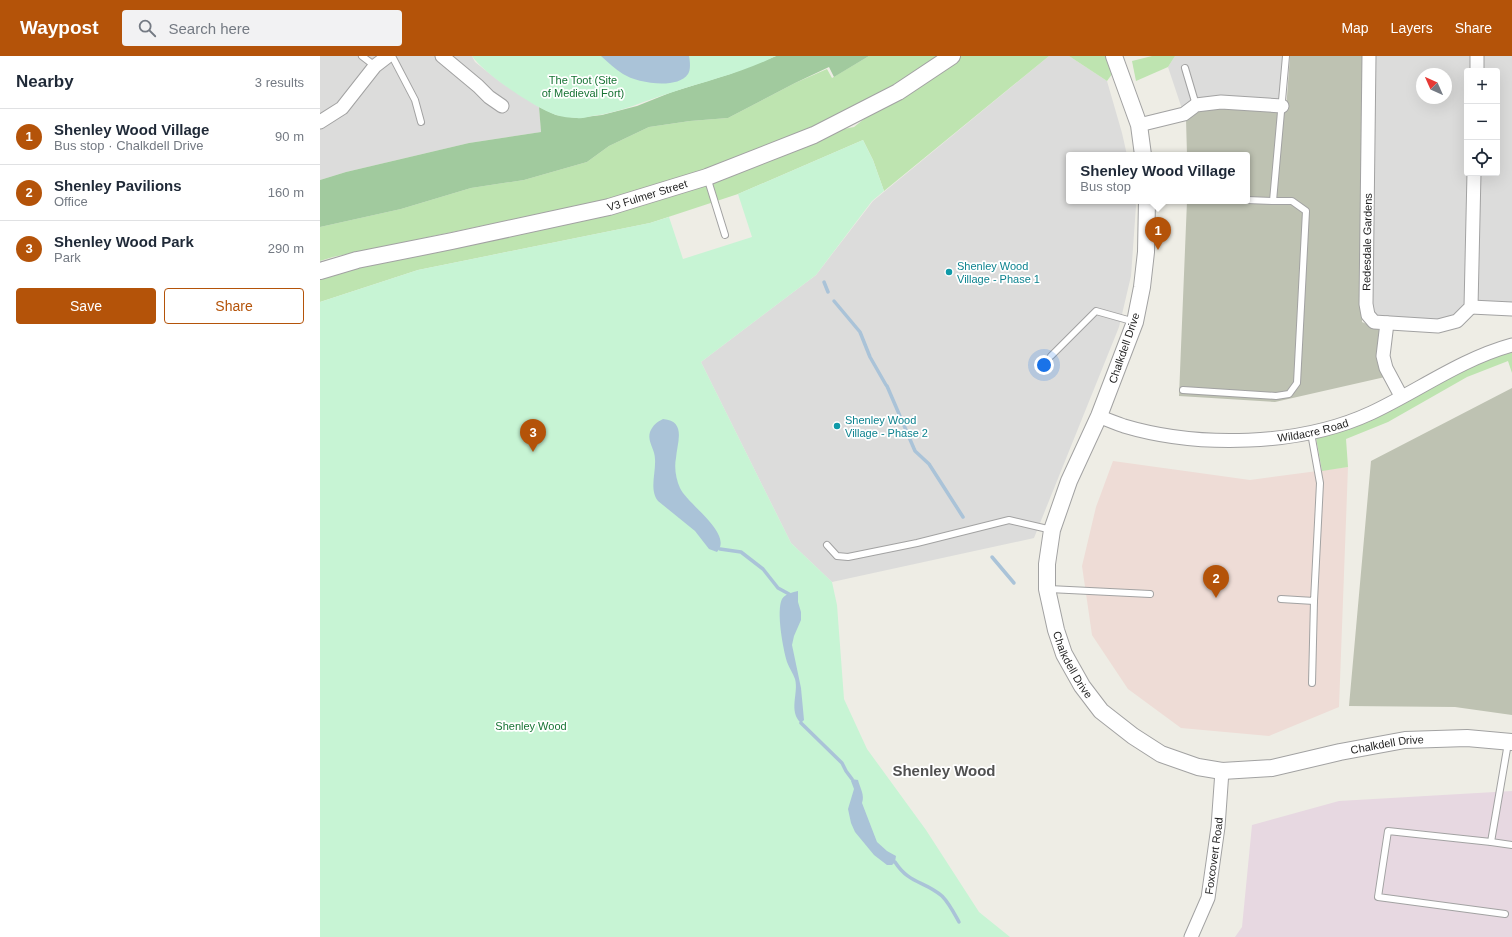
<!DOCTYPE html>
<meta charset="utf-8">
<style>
body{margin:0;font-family:Arial,sans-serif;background:#f2f2f3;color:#1f2937}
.controls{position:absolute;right:12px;top:12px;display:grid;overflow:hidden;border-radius:4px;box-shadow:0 4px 16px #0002}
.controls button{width:36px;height:36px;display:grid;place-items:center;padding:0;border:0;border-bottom:1px solid #e0e1e3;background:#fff;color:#1f2937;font:20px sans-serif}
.compass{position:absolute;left:1096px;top:12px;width:36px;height:36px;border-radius:50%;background:#fff;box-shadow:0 4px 16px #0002;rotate:315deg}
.you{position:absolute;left:724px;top:309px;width:14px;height:14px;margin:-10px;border:3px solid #fff;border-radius:50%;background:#1a73e8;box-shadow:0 0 0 6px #1a73e833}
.badge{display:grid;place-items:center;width:26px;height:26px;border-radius:50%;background:#b45309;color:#fff;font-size:13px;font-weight:700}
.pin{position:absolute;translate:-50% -33px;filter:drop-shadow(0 1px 2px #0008)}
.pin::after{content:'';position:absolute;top:21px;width:14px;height:12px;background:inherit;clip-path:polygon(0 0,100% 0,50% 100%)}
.popup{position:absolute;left:746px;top:96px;width:184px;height:52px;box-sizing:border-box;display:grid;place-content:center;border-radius:4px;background:#fff;filter:drop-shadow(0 1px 3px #0005);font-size:13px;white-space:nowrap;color:#747a83}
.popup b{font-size:15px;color:#1f2937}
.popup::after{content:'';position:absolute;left:50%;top:100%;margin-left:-8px;border:8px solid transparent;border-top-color:#fff}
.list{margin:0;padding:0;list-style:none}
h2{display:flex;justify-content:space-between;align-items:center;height:52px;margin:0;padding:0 16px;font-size:17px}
h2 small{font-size:13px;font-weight:400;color:#747a83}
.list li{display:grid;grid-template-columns:26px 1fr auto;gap:12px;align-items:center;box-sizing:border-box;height:56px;padding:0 16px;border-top:1px solid #e0e1e3}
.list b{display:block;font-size:15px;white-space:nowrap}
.list p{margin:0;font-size:13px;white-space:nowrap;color:#747a83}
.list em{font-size:13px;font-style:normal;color:#747a83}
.actions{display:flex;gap:8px;padding:12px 16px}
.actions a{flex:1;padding:9px 0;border:1px solid #b45309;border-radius:4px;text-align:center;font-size:14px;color:#b45309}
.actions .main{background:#b45309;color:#fff}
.icon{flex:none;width:22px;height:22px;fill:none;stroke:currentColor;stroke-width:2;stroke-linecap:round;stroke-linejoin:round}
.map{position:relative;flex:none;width:1192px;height:881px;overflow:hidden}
header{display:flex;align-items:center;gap:24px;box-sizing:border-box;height:56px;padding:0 20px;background:#b45309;color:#fff}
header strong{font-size:19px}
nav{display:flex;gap:22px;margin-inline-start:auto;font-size:14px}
.search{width:280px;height:36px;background:#f2f2f3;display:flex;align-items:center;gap:10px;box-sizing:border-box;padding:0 14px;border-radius:4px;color:#747a83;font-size:15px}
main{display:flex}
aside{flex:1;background:#fff}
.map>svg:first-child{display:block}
</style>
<header>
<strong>Waypost</strong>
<div class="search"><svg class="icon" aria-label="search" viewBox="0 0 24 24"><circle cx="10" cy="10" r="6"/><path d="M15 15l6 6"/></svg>Search here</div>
<nav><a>Map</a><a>Layers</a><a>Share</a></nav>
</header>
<main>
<aside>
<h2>Nearby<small>3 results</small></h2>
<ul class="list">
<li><span class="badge">1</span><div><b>Shenley Wood Village</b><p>Bus stop · Chalkdell Drive</p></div><em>90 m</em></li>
<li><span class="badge">2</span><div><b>Shenley Pavilions</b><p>Office</p></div><em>160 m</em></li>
<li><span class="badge">3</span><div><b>Shenley Wood Park</b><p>Park</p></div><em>290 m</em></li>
</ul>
<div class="actions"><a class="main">Save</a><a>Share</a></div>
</aside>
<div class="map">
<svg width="1192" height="881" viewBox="0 0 1192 881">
<rect width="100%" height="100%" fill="#eeede5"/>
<g fill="#dcdcdb" fill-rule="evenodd">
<polygon points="0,0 152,0 155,6 179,25 219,51 221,76 149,87 26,116 0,124"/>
<polygon points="729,0 749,0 787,25 802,77 807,99 749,99 749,145 815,145 816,150 811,220 799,271 714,482 512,526 471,487 381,306 496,219 553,145"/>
<polygon points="855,0 964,0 959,46 863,56 848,11"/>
<path d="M1053,0H1192V249L1148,248L1135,262L1119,267L1056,263L1049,249ZM1147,15H1177V117H1147ZM1102,18H1126V42H1102Z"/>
</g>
<polygon fill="#eedcd6" points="793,405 930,424 1028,411 1019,651 949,680 861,672 808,633 772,579 762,510 776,451"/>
<polygon fill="#e7d8e1" points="1192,735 1192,881 915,881 922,871 932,769 1019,745"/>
<g fill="#bec2b2">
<polygon points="970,0 1043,0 1042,266 1060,274 1065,321 955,346 859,340 867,145 927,145 927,99 867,99 866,63 877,54 902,50 966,54"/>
<polygon points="1192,332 1192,659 1135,651 1029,650 1051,405"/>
</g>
<g fill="#bee4b0">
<polygon points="549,0 729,0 564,135 553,104 543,84 418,138 330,167 98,214 0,246 0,215 289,151 494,79 534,71 577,37 400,110 281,145 13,201 0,205 0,171 81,153 151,132 204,124 267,106 289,90 329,71 370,65 408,62 475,27 507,13 512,22"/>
<polygon points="749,0 794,0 798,10 787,25"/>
<polygon points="832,0 855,0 848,11 816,25 812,5"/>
<polygon points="1192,289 1192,317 1188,305 1147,321 1068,366 1026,383 1028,411 1002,415 995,376"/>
</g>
<polygon fill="#a1ca9e" points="456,0 549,0 514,21 509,11 475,27 408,62 370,65 329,71 289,90 267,106 204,124 151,132 81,153 0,171 0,124 26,116 149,87 221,76 219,51 236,59 257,62 282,59 317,50 352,36 410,18"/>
<g fill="#c7f4d4">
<path d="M152,0H456C424,16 387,25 353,36C326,44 300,57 272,60C267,61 262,63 257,62C250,62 242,61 236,59C215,52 163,17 152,0Z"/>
<polygon points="543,84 553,104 564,135 552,145 496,219 381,306 471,487 512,526 517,549 524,643 547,693 606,774 659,856 690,881 0,881 0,246 98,214 330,167 349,161 363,203 432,181 418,138"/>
</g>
<g fill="#aac3d8">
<path d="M281,0H369C370,5 371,14 368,18C357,34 317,27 303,18C295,13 288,6 281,0Z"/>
<path d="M343,363C367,365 357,387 356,402C354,412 356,423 360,432C367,448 414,478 397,496L389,493L375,475L338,445C329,434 336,417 335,403C335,393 327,386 330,376C333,369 337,366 343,363Z"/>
<path d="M478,535V546L481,556V564L474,580L472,589L481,632L484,664L481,667C468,655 479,637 475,623C473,617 469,612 467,606C463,593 456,555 462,543C465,538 473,536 478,535Z"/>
<path d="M532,723L538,724C540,732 545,739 542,747L557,786L567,795L576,800L575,806L572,809H567L554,799L535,776L531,767L528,753L534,733L531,725Z"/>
</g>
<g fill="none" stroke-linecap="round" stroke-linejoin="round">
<g stroke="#aac3d8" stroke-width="3.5">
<polyline points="504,226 508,236"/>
<polyline points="514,245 540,276 550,301 566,329"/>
<polyline points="567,330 595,395 609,408 643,461"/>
<polyline points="400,493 421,496 443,513 458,532 469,538"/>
<polyline points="672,501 694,527"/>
<polyline points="481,667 522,707 526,715 532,723"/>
<path d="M575,806C589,828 605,825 622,840C629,847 634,857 639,866"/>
</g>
<defs>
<g id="service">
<polyline points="42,0 55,10"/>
<polyline points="72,0 95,44 101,66"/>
<polyline points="865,12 876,49"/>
<polyline points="387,121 405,179"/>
<polyline points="927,144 953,145"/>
<polyline points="731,300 776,255 815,266"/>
<polyline points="863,334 956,340 969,338 977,327 986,155 972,145 953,145 966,0"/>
<polyline points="507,489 517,500 528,501 597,487 689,464 732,474"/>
<polyline points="729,533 830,538"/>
<polyline points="961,543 994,545 1000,427 991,377"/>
<polyline points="992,627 994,545"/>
<polyline points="1171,786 1192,789"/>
<polyline points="1185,858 1058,841 1068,775 1171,786 1188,687"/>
</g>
<g id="minor">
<polyline points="122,0 158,30 169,41 182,50"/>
<polyline points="1049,0 1046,248 1048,259 1054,266 1118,270 1137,265 1151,251 1154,117"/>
<polyline points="1157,15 1157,0"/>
<polyline points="0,66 22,52 55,10 68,0"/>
<polyline points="819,69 864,58 876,49 901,46 962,50"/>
<polyline points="1151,251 1192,253"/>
<polyline points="1067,267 1063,300 1066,312 1081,340"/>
<path id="s1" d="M779,360C787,364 796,367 804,370C878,392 980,390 1051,357C1098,335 1141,303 1192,289"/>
<path id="s2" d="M871,881L888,842L898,771L902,715"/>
</g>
<g id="tertiary">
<polyline points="794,0 819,69 823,99"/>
<path id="s3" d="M827,145L826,196L822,231L815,266L779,360L749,425L732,474L727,508V533L736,574L744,598L762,630L781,655L813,680L841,698L878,711L902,715L952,712L1020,696L1085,684L1147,682L1192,686"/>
<path id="s4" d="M0,215L37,204L132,185L289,151L387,121L494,79L578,36L632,0"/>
</g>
</defs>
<use href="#service" stroke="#a2a2a2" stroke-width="8"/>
<use href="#minor" stroke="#a2a2a2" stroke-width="15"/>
<use href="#tertiary" stroke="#a2a2a2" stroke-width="18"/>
<use href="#service" stroke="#fff" stroke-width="6"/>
<use href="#minor" stroke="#fff" stroke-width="13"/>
<use href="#tertiary" stroke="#fff" stroke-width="16"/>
</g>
<g fill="#0f9aa8" stroke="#fff" stroke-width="1.5">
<circle cx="629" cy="216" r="4"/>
<circle cx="517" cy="370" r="4"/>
</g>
<g text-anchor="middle" stroke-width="3.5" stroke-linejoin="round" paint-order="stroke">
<g font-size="11" fill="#167333" stroke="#fff">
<text x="263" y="28">The Toot (Site<tspan x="263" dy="13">of Medieval Fort)</tspan></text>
<text x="211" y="674">Shenley Wood</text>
</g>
<g font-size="11" fill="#1e1e1e" stroke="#fff">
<text dy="4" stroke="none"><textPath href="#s4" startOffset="336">V3 Fulmer Street</textPath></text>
<text transform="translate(1047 186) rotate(-89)" y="4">Redesdale Gardens</text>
<text transform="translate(804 292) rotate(-71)" y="4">Chalkdell Drive</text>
<text dy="4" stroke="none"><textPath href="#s1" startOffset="218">Wildacre Road</textPath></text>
<text dy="4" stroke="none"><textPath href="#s3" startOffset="486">Chalkdell Drive</textPath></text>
<text dy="4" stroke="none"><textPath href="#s3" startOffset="846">Chalkdell Drive</textPath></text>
<text dy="4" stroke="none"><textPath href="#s2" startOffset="85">Foxcovert Road</textPath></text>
</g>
<g font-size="11" fill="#0d838f" stroke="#fff" text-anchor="start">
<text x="637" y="214">Shenley Wood<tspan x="637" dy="13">Village - Phase 1</tspan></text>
<text x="525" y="368">Shenley Wood<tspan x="525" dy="13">Village - Phase 2</tspan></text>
</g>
<g font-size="15" font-weight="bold" fill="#515151" stroke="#fff">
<text x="624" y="720">Shenley Wood</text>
</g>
</g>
</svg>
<div class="controls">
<button>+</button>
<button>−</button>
<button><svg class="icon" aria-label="locate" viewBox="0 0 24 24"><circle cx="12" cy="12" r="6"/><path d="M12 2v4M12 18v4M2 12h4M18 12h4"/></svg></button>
</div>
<svg class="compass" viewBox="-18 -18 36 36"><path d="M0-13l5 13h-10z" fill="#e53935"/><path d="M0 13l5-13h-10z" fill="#747a83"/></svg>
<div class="you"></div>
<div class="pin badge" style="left:838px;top:194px">1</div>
<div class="popup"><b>Shenley Wood Village</b>Bus stop</div>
<div class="pin badge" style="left:896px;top:542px">2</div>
<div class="pin badge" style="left:213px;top:396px">3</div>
</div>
</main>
